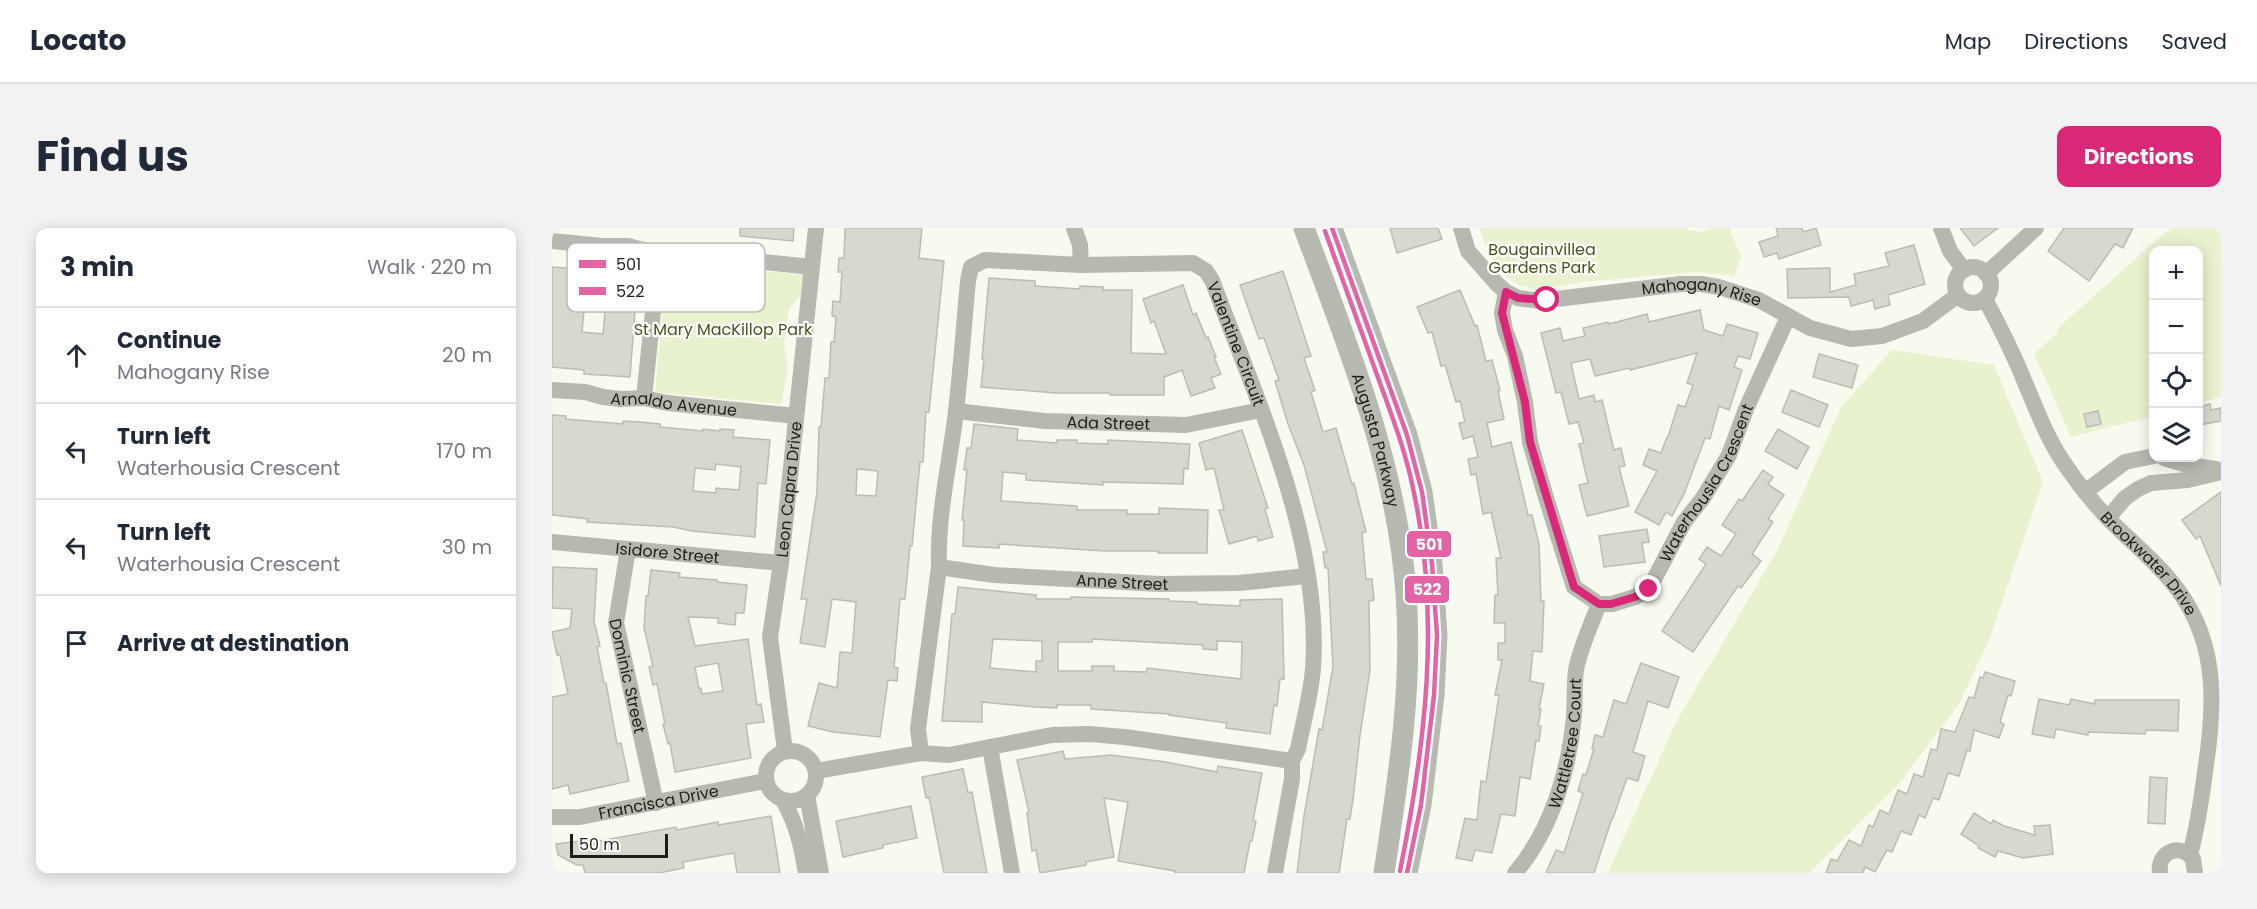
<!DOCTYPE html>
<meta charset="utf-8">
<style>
body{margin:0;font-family:Poppins,sans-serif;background:#f2f2f3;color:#1f2937}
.controls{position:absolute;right:18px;top:18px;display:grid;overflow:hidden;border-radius:12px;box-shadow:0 3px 15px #0003}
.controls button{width:54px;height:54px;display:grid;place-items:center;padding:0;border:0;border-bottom:2px solid #e0e1e3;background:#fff;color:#1f2937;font:30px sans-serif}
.scale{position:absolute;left:18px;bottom:15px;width:98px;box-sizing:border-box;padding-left:6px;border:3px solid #1c1f13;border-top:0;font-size:16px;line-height:21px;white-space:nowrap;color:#1c1f13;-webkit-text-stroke:4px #fff;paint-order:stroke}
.stop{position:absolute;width:18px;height:18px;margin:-14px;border:4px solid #db2777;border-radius:50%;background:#fff}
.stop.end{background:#db2777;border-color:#fff;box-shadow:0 2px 6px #0008}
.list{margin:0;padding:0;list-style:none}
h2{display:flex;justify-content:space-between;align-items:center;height:78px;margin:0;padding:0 24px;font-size:26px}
h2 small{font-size:20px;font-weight:400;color:#747a83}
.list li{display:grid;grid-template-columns:39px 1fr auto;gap:18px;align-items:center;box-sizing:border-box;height:96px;padding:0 24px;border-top:2px solid #e0e1e3}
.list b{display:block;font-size:22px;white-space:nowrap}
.list p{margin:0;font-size:20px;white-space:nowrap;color:#747a83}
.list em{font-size:20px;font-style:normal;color:#747a83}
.icon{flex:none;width:33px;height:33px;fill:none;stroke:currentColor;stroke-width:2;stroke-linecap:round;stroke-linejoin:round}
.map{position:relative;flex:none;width:1669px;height:645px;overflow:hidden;border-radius:12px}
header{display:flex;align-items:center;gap:36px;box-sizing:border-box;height:84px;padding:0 30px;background:#fff;border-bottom:2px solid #e0e1e3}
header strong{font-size:28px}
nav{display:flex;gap:33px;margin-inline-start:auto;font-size:21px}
.intro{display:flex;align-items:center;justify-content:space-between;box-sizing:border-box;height:144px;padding:0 36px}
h1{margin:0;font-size:42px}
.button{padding:15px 27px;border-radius:12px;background:#db2777;color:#fff;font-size:21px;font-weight:700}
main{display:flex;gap:36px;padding:0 36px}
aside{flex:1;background:#fff;border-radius:12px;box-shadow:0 3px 15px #0003}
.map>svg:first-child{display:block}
</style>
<header>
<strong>Locato</strong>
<nav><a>Map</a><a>Directions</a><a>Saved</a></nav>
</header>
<div class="intro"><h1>Find us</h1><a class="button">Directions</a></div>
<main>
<aside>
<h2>3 min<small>Walk · 220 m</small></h2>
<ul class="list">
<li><svg class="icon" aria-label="ahead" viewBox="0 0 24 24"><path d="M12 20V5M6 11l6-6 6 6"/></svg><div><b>Continue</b><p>Mahogany Rise</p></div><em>20 m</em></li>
<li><svg class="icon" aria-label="left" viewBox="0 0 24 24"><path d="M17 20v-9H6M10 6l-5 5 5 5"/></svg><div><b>Turn left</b><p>Waterhousia Crescent</p></div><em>170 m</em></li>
<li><svg class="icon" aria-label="left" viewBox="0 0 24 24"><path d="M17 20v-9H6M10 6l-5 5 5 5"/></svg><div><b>Turn left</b><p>Waterhousia Crescent</p></div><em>30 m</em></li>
<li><svg class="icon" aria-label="arrive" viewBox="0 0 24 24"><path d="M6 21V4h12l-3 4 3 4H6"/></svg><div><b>Arrive at destination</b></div></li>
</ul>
</aside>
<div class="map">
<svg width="1669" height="645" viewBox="0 0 1669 645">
<rect width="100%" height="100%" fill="#f7faef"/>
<g fill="#e8f2cf">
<polygon points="927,0 1131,0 1146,4 1164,0 1177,0 1189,28 1182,48 1144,44 1031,54 986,62 967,57 947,43 936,24"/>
<polygon points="1621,0 1669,0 1669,169 1647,175 1646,22 1602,22 1601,188 1519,209 1482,126 1506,104 1505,101 1608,9"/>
<polygon points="115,32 252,47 251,65 237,80 232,116 236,140 229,176 103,164"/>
<polygon points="1340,122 1442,137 1491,254 1438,410 1407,476 1345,558 1257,645 1056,645 1123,496 1226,321 1289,179"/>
</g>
<g fill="#d5d9ce" stroke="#babeb2" stroke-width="1.5" fill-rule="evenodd">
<polygon points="188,0 242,0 241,13 188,8"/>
<path d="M293,0H370L367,30L392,33L377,184H374L371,234H368L360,318H358L353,371H348L342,439L346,440L345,453L336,452L328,509L281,504L256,498L267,455L285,460L288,424L300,425L304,374L280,371L273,419L248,415L255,371H249L265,264L267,199H269L273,150H277L279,114H282L284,89L280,88L281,73L288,74L290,44H286L287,30H292ZM305,241L326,243L324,268L304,267Z"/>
<polygon points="838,0 886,0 890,11 845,25"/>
<polygon points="1224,0 1250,0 1251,4 1264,0 1269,17 1227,31 1225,25 1212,29 1207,14 1226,8"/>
<polygon points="1408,0 1446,0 1422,18"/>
<polygon points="1512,0 1581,0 1571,20 1563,16 1537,53 1496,23"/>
<polygon points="1362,17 1373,56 1336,67 1338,77 1323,81 1321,72 1299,78 1297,69 1236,70 1235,41 1278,40 1278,64 1304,57 1302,46 1337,38 1333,25"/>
<path d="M0,39L81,45L79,69H84L78,149L32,146V142L0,139ZM32,82L53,84L51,106L30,104Z"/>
<polygon points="731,43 759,128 752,130 763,162 759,164 771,204 784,200 800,256 802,255 814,304 810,305 814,351 820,351 822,372 817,373 818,442 808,507 801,572 798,591 795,591 787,645 745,645 752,588 767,501 770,502 781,439 776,340 773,340 771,324 775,324 752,237 736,196 723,153 727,152 712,110 707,111 688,57"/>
<polygon points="437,50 483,53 483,58 528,61 528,58 551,59 551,62 580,62 579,125 614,126 602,93 599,95 591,71 631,57 641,87 644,85 654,110 656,109 664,129 662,129 669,146 659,150 663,160 639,168 630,142 612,149 612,167 558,167 558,165 504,165 429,159 432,131 430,131"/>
<polygon points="908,62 923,98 925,97 934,133 940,132 948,162 946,163 952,191 935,195 940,219 959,214 976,287 980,287 987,316 989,373 992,373 990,424 981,423 978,453 992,456 987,481 989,481 986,498 989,498 987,513 984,513 978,551 968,549 963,588 949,586 940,625 923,622 920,633 904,630 913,590 925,592 929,553 934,554 947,467 943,467 950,432 946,432 946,415 953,415 953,395 942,395 943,367 946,367 944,330 949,330 939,284 931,286 924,246 919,247 916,231 926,229 921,208 911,211 907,195 913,194 908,173 904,174 893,137 889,138 880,104 876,105 865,79"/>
<polygon points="1148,82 1152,102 1171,108 1175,96 1206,105 1198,131 1186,128 1182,139 1190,142 1177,182 1167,178 1158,211 1153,210 1132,266 1120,288 1114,284 1107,297 1083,284 1105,243 1091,237 1097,221 1109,225 1115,209 1116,209 1126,177 1133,179 1141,157 1135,155 1145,125 1078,142 1077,140 1043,148 1038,131 1019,135 1027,171 1042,167 1043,174 1050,172 1062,222 1069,220 1073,238 1067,239 1077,278 1035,288 1027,257 1036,255 1027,216 1032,215 1026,194 1017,196 1009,164 1004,165 989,105 1008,100 1011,113 1033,108 1031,100 1056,94 1057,96 1095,86 1097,94"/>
<polygon points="1267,126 1306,137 1300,160 1261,149"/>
<polygon points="1239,162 1276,177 1267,199 1230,184"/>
<polygon points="1658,176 1659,182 1668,180 1669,193 1647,197 1647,179"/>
<polygon points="1546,183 1549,196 1535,199 1532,186"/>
<path d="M0,187L14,188V191L71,196V193L88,194L108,196V199L151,203V201L168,203V201L182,202L181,209L218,212L214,256L206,255L203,309L140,303L121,299L35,294L36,291L0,287ZM164,236L189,239L187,262L164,260V265L141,263L143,240L163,242Z"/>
<polygon points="422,196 466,201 465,212 505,215 505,212 525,212 525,215 556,216 556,212 638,216 636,241 632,240 631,256 551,254 551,257 474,252 474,246 451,244 449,273 525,278 525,282 575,282 575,286 607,286 607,280 656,282 655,325 606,325 606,323 552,323 447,316 447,320 411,318 412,292 410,292 415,242 412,242 415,220 419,220"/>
<polygon points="1226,201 1257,219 1245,241 1213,223"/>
<polygon points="690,202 716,280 713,281 721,309 706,313 705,308 677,316 667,282 672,282 662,240 654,242 647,215"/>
<polygon points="1211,242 1221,249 1216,256 1232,267 1216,291 1221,294 1200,326 1209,333 1189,360 1186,358 1141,424 1110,403 1154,336 1147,331 1155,319 1169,328 1184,306 1170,297 1187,271 1190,273"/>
<polygon points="1669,264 1669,358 1648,308 1644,311 1630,292"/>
<polygon points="1095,301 1097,314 1090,315 1093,334 1052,339 1047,308"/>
<polygon points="1,339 45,341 42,393 48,418 45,419 52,455 54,455 65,516 69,515 77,553 18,566 16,557 0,561 0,469 16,466 8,427 5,427 0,404 18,400 20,381 0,380"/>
<path d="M99,342L128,345L127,349L165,352V354L195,357L192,385H184L183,397L166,395V390L136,389L143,418L196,411L205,477L209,476L212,494L194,496L199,530L123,544L118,515L116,516L111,496H113L105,456L101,457L97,439L101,438L92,400L94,368H96ZM166,435L171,463L150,466L149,460L147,461L143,439Z"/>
<path d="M406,359L484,367V371H519V369L617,371V373L645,374V376L688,378V372L730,371L732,451H728L725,478L722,477L718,506L674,500L675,495L617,487V486L539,481V477H505V480L483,479L430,474V494L390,493L400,386H403ZM441,411L490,413V433H484V444L438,440ZM540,411L651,417V421L665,422V413L690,414L689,451L595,440L594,444L562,443V438H540V443H506V414H540Z"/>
<polygon points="1089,435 1127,449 1116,480 1096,473 1081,524 1093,528 1086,553 1075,550 1061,590 1060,590 1042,645 994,645 1004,622 1012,625 1031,565 1026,563 1031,546 1034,547 1042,520 1040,520 1043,507 1051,509 1062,472 1074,476"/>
<polygon points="1433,444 1463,453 1459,468 1456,467 1448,494 1452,496 1447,510 1422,502 1418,523 1415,522 1407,548 1396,545 1387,572 1381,570 1373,590 1367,587 1359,607 1349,603 1340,624 1335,622 1323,644 1313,639 1311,645 1274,645 1279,631 1285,633 1297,612 1309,618 1317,597 1321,599 1328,582 1337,586 1346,562 1355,566 1362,546 1371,549 1379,521 1385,522 1389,501 1403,504 1417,469 1422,470 1428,449 1431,450"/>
<polygon points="1487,471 1517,477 1519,471 1543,476 1543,472 1627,472 1626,503 1594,502 1593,506 1536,504 1536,507 1504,501 1502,510 1480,506"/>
<polygon points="511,523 513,531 559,527 614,534 665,544 666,538 710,545 701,593 704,593 700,613 698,613 692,645 623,645 623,643 566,633 576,574 552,570 562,629 534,634 534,637 488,645 484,622 480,623 475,585 477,584 465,532"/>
<polygon points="411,541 416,565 420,564 435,645 392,645 377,569 374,570 370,549"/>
<polygon points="1598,549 1615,550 1613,596 1596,595"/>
<polygon points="359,578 365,610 331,617 331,620 291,629 284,593"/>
<polygon points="1422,585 1439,596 1441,592 1452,598 1483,607 1482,598 1498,597 1501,626 1471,630 1446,623 1443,629 1426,620 1427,618 1409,606"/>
<polygon points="219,588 228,645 185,645 182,625 131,634 132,640 107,645 33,645 31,637 25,637 6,627 4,616 29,613 30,616 124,599 125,602 166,594 166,597"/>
</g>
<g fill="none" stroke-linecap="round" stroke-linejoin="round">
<g stroke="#b6b9af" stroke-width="16">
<polyline points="522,0 528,17 529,37"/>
<path id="s1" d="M909,0L916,23L944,55L954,64L966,70L988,73L1129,56H1149L1167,59L1207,72L1258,100L1299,111L1330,108L1371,93L1406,67"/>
<polyline points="1389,0 1398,23 1412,42"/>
<polyline points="0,13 50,18 76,18 107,26 137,26 259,39"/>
<circle cx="1421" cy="57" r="18"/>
<polyline points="1434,46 1484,0"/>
<path id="s2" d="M954,64L950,85L953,102L963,128L973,174L978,214L992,263L1022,359L1047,376H1060L1083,369L1097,361L1132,294L1151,270L1177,227L1194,181L1236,89"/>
<path id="s3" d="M1433,71C1448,99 1462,127 1474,157C1486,185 1496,213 1514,238C1531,263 1551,287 1573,307C1589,322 1604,335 1618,352C1665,407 1664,470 1654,537C1650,568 1646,597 1638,627"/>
<path id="s4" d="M0,162L33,164L51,169L69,171L92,170L115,175L244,188"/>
<polyline points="92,170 107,26"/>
<path id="s5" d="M404,183L493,193L634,197L709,182"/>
<polyline points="1612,230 1635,237 1664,241"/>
<polyline points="1533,264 1573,234 1602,228"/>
<polyline points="1556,290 1573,270 1586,261 1599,255 1636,252 1669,244"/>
<path id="s6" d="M0,314L229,335"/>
<path id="s7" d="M76,321L64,395L104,575"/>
<path id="s8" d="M387,339L442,347L608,356L687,355L755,348"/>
<polyline points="438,519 460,645"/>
<circle cx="239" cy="548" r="25"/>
<path id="s9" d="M233,523L218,409L229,335L264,0"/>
<path id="s10" d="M264,543L369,525L366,501L387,339C385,287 398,235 404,183C409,140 412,96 416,53L419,39L433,32L529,37L641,35L654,43L660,52C704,171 770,311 761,440C759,467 751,495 746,521L740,533L573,509L537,506L500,507L397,527L369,525"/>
<polyline points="255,567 269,645"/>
<path d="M231,572C245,597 249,617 254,645"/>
<path id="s11" d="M0,589H28L213,553"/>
<polyline points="723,645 740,551 740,533"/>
<path id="s12" d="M963,645C999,603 1017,543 1022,488C1023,473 1022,457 1024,442C1028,420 1039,397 1047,376"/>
<path d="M1608,645C1605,624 1628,614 1641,631L1643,645"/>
</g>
<g stroke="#b7bab0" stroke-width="21">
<path id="s13" d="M752,0C796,118 845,238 854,365C861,460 846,552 832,645"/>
<polyline points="780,0 855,207 870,264 880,336 885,407 882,467 869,577 855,645"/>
</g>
<defs>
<polyline id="bus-1" points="780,0 855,207 870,264 880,336 885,407 882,467 869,577 855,645"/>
<path id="bus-2" d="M773,3C790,50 807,97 824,144C838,183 854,223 862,265C889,391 873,519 848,643"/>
</defs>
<use href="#bus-1" stroke="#fff" stroke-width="9"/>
<use href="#bus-2" stroke="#fff" stroke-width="9"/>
<use href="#bus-1" stroke="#e463a4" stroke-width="4.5"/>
<use href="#bus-2" stroke="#e463a4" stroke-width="4.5"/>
</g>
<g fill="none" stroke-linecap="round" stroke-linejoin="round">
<polyline stroke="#db2777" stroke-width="8" points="995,72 966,70 954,64 950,85 973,174 978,214 1022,359 1047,376 1059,376 1083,369 1097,361"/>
</g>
<g text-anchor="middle" stroke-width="4.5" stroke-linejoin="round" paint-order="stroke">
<g font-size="16" fill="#48561a" stroke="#fff">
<text x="990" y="27">Bougainvillea<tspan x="990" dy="18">Gardens Park</tspan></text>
<text x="171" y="107">St Mary MacKillop Park</text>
</g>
<g font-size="16" fill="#1c1f13" stroke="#fff">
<text dy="6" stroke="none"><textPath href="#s1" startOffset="279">Mahogany Rise</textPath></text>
<text dy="6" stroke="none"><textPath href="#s10" startOffset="914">Valentine Circuit</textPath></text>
<text dy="6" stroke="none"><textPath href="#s4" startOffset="123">Arnaldo Avenue</textPath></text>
<text dy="6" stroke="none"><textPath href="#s5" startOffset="153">Ada Street</textPath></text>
<text dy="6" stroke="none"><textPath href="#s13" startOffset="224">Augusta Parkway</textPath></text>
<text dy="6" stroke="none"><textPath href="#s2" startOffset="510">Waterhousia Crescent</textPath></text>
<text dy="6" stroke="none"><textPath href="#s9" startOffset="264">Leon Capra Drive</textPath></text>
<text dy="6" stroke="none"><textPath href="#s6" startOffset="116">Isidore Street</textPath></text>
<text dy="6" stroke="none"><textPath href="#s3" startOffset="314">Brookwater Drive</textPath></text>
<text dy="6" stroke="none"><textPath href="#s8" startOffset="184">Anne Street</textPath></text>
<text dy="6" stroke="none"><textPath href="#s7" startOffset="129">Dominic Street</textPath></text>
<text dy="6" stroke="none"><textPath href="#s12" startOffset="142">Wattletree Court</textPath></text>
<text dy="6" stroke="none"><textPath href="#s11" startOffset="108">Francisca Drive</textPath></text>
</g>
</g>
<rect x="15" y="15" width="198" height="69" rx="9" fill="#fff" stroke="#bbbcb8" stroke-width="1.5"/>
<rect x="27" y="32" width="27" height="8" fill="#e463a4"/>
<rect x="27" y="59" width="27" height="8" fill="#e463a4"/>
<g font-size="16" fill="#1c1f13">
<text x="64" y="42">501</text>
<text x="64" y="69">522</text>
</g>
<g stroke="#fff" stroke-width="2">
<rect x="854" y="302" width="46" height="28" rx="6" fill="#e463a4"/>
<rect x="852" y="347" width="46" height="29" rx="6" fill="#e463a4"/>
</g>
<g font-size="16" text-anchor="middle" font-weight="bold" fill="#fff">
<text x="877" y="322">501</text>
<text x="875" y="367">522</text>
</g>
</svg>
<div class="controls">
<button>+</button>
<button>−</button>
<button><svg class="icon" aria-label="locate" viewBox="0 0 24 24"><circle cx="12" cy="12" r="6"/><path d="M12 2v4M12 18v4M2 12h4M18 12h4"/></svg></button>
<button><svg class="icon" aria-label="layers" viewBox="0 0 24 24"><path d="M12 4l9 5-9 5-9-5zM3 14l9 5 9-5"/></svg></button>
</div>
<div class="scale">50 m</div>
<div class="stop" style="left:995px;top:72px"></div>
<div class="stop end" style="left:1097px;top:361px"></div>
</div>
</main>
